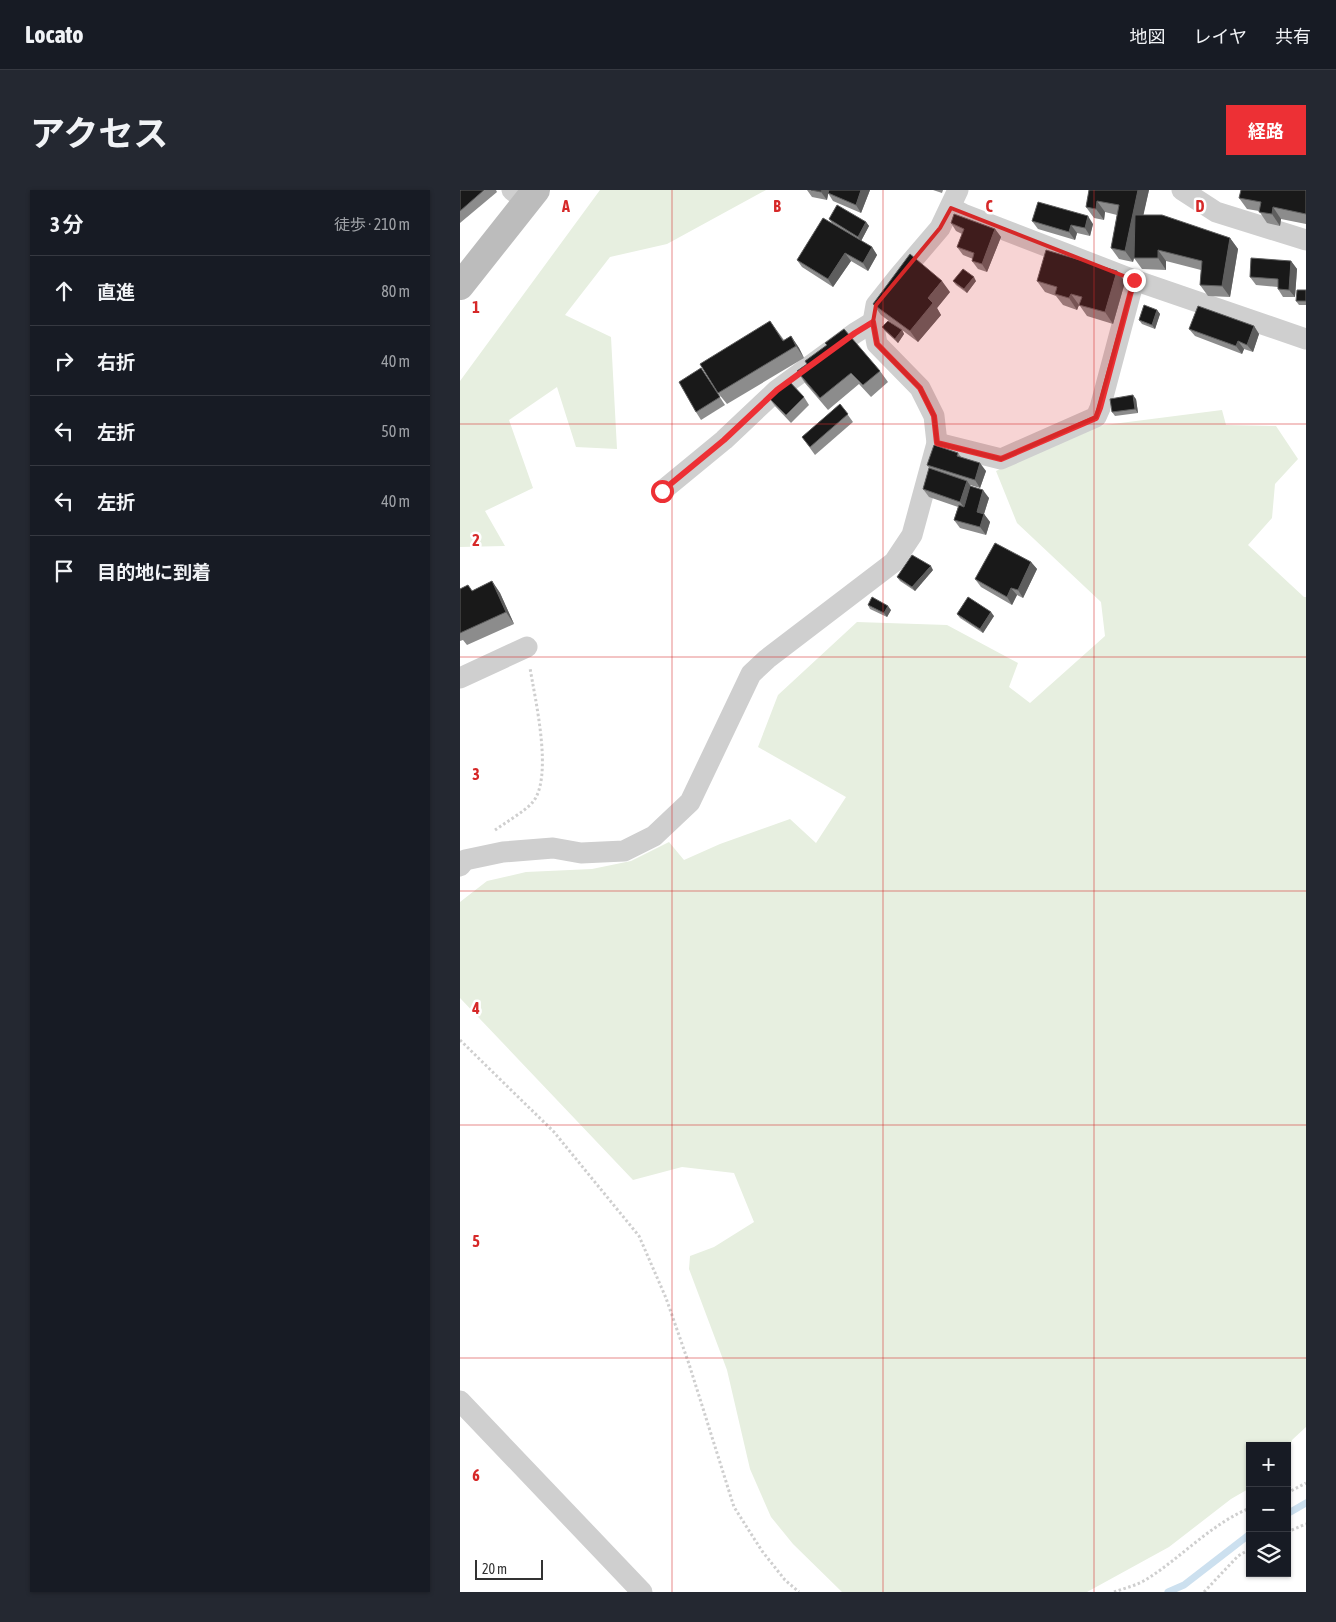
<!DOCTYPE html>
<html lang="ja">
<meta charset="utf-8">
<style>
body{margin:0;font-family:"Asap Condensed","Noto Sans JP",sans-serif;background:#242831;color:#f1f3f6}
.controls{position:absolute;right:15px;bottom:15px;display:grid;overflow:hidden;border-radius:0px;box-shadow:0 1px 4px #0004}
.controls button{width:45px;height:45px;display:grid;place-items:center;padding:0;border:0;border-bottom:1px solid #363941;background:#171b24;color:#f1f3f6;font:25px sans-serif}
.scale{position:absolute;left:15px;bottom:12px;width:68px;box-sizing:border-box;padding-left:5px;border:2px solid #323232;border-top:0;font-size:14px;line-height:18px;white-space:nowrap;color:#323232;-webkit-text-stroke:4px #fff;paint-order:stroke}
.stop{position:absolute;width:15px;height:15px;margin:-11px;border:4px solid #ed3035;border-radius:50%;background:#fff}
.stop.end{background:#ed3035;border-color:#fff;box-shadow:0 1px 5px #0008}
.list{margin:0;padding:0;list-style:none}
h2{display:flex;justify-content:space-between;align-items:center;height:65px;margin:0;padding:0 20px;font-size:21px}
h2 small{font-size:16px;font-weight:400;color:#9ea1a6}
.list li{display:grid;grid-template-columns:32px 1fr auto;gap:15px;align-items:center;box-sizing:border-box;height:70px;padding:0 20px;border-top:1px solid #363941}
.list b{display:block;font-size:19px;white-space:nowrap}
.list em{font-size:16px;font-style:normal;color:#9ea1a6}
.icon{flex:none;width:28px;height:28px;fill:none;stroke:currentColor;stroke-width:2;stroke-linecap:round;stroke-linejoin:round}
.map{position:relative;flex:none;width:846px;height:1402px;overflow:hidden;border-radius:0px}
header{display:flex;align-items:center;gap:30px;box-sizing:border-box;height:70px;padding:0 25px;background:#171b24;border-bottom:1px solid #363941}
header strong{font-size:24px}
nav{display:flex;gap:28px;margin-inline-start:auto;font-size:18px}
.intro{display:flex;align-items:center;justify-content:space-between;box-sizing:border-box;height:120px;padding:0 30px}
h1{margin:0;font-size:35px}
.button{padding:12px 22px;border-radius:0px;background:#ed3035;color:#fff;font-size:18px;font-weight:700}
main{display:flex;gap:30px;padding:0 30px}
aside{flex:1;background:#171b24;border-radius:0px;box-shadow:0 1px 4px #0004}
.map>svg:first-child{display:block}
</style>
<header>
<strong>Locato</strong>
<nav><a>地図</a><a>レイヤ</a><a>共有</a></nav>
</header>
<div class="intro"><h1>アクセス</h1><a class="button">経路</a></div>
<main>
<aside>
<h2>3 分<small>徒歩 · 210 m</small></h2>
<ul class="list">
<li><svg class="icon" aria-label="ahead" viewBox="0 0 24 24"><path d="M12 20V5M6 11l6-6 6 6"/></svg><div><b>直進</b></div><em>80 m</em></li>
<li><svg class="icon" aria-label="right" viewBox="0 0 24 24"><path d="M7 20v-9h11M14 6l5 5-5 5"/></svg><div><b>右折</b></div><em>40 m</em></li>
<li><svg class="icon" aria-label="left" viewBox="0 0 24 24"><path d="M17 20v-9H6M10 6l-5 5 5 5"/></svg><div><b>左折</b></div><em>50 m</em></li>
<li><svg class="icon" aria-label="left" viewBox="0 0 24 24"><path d="M17 20v-9H6M10 6l-5 5 5 5"/></svg><div><b>左折</b></div><em>40 m</em></li>
<li><svg class="icon" aria-label="arrive" viewBox="0 0 24 24"><path d="M6 21V4h12l-3 4 3 4H6"/></svg><div><b>目的地に到着</b></div></li>
</ul>
</aside>
<div class="map">
<svg width="846" height="1402" viewBox="0 0 846 1402">
<rect width="100%" height="100%" fill="#fff"/>
<g fill="#e7efe0">
<polygon points="140,0 306,0 207,54 150,67 105,125 151,147 157,259 116,257 97,197 49,230 73,298 25,321 45,356 0,357 0,191"/>
<polygon points="762,220 766,235 816,236 838,269 815,294 812,328 788,355 844,407 846,407 846,1237 832,1250 827,1270 827,1256 790,1256 790,1298 771,1309 709,1357 627,1402 382,1402 333,1354 311,1327 290,1279 267,1180 229,1079 230,1066 254,1057 294,1032 274,983 222,977 173,990 0,808 0,712 27,691 66,682 132,679 171,671 209,652 224,670 260,654 330,629 356,653 386,607 298,557 318,505 397,432 487,435 558,473 549,497 570,513 645,446 641,412 557,333 536,281 629,237"/>
</g>
<g fill="none" stroke-linecap="round" stroke-linejoin="round">
<g stroke="#cce0ef" stroke-width="7">
<polyline points="827,1324 846,1313"/>
<polyline points="708,1402 724,1395 790,1344"/>
</g>
<g stroke="#cfcfcf" stroke-width="3" stroke-dasharray="2.5 2.5" stroke-linecap="butt">
<path d="M35,640C45,633 65,621 72,613C94,589 75,509 70,478"/>
<polyline points="0,850 94,942 179,1046 206,1108 229,1174 274,1317 302,1361 325,1390 339,1402"/>
<polyline points="827,1303 846,1293"/>
<polyline points="827,1342 846,1334"/>
<path d="M654,1402C665,1398 678,1395 687,1389C722,1367 751,1334 790,1318"/>
<polyline points="744,1402 778,1366 790,1359"/>
</g>
<g stroke="#cfcfcf" stroke-width="21">
<polyline points="52,0 67,12"/>
<polyline points="722,0 756,22 846,50"/>
<polyline points="491,18 503,24 674,90 846,149"/>
<polyline points="477,253 541,269 636,227 640,218 674,90"/>
<polyline points="202,301 264,250 317,200 395,143 413,132"/>
<polyline points="0,488 67,457"/>
<polyline points="0,676 5,670 43,662 93,658 121,663 164,661 194,646 230,612 291,484 307,469 434,372 452,345 477,253 474,226 460,198 417,154 413,132 416,115 439,86 480,38 498,0"/>
<polyline points="0,1211 182,1402"/>
</g>
<polyline stroke="#bcbcbc" stroke-width="28" points="0,96 76,0"/>
</g>
<g fill="#8c8c8c">
<polygon points="0,0 36,0 37,2 0,33"/>
<polygon points="347,0 369,0 368,3 410,0 401,23 373,11 368,3 367,10 352,7"/>
<polygon points="473,0 483,0 482,3"/>
<polygon points="629,0 689,0 683,25 770,48 778,59 770,107 748,106 740,95 741,80 706,71 706,80 682,79 674,68 673,72 659,69 651,58 657,25 645,22 644,30 634,28 626,17"/>
<polygon points="846,0 846,34 821,29 820,36 807,33 799,21 787,19 779,8"/>
<polygon points="369,29 406,32 409,36 401,51 372,33"/>
<polygon points="572,31 633,34 630,46 617,43 615,50 578,39"/>
<polygon points="491,33 535,39 541,47 527,82 518,79 512,71 513,69 503,65 497,57 502,44 496,41"/>
<polygon points="412,57 417,65 408,81 391,71 373,97 342,77 337,70"/>
<polygon points="831,71 837,79 835,107 823,107 818,99 818,97 796,95 790,87"/>
<polygon points="657,81 665,92 653,134 627,126 620,116 619,115 617,120 603,115 596,106 585,102 577,91"/>
<polygon points="493,91 516,91 507,103 496,95"/>
<polygon points="846,100 846,115 839,115 836,111"/>
<polygon points="490,102 477,118 481,125 458,152 442,140 444,144 438,153 425,141 422,137 437,137 421,125 413,114"/>
<polygon points="697,120 700,124 695,139 682,134 679,130"/>
<polygon points="310,131 324,150 331,146 339,158 344,168 267,214 258,203"/>
<polygon points="794,136 799,144 793,162 784,159 782,164 735,146 729,139"/>
<polygon points="365,153 420,181 428,192 411,207 399,194 368,220 345,193 337,181 347,174 367,155"/>
<polygon points="241,178 265,215 241,230 236,222"/>
<polygon points="344,207 349,215 331,233 315,216 309,208"/>
<polygon points="676,209 678,223 655,226 652,222"/>
<polygon points="380,214 393,232 355,265 342,247"/>
<polygon points="498,263 502,268 526,281 520,298 510,295 511,297 529,308 524,324 530,332 526,345 500,338 494,330 498,317 469,307 463,299 469,278 467,275"/>
<polygon points="571,372 577,379 563,408 557,405 552,415 521,397 515,389"/>
<polygon points="473,380 455,401 440,391 437,387"/>
<polygon points="32,391 40,403 54,434 7,455 3,450 0,451 0,399 12,401"/>
<polygon points="408,415 431,420 427,427 410,419"/>
<polygon points="497,424 534,426 523,443 500,428"/>
</g>
<g fill="#5e5e5e">
<polygon points="362,0 369,0 367,10 361,2"/>
<polygon points="401,0 410,0 401,23 396,15"/>
<polygon points="678,0 689,0 673,72 665,61"/>
<polygon points="637,11 645,22 644,30 636,19"/>
<polygon points="813,17 821,29 820,36 812,24"/>
<polygon points="628,26 633,34 630,46 625,38"/>
<polygon points="406,32 409,36 401,51 398,47"/>
<polygon points="611,35 617,43 615,50 609,42"/>
<polygon points="535,39 541,47 527,82 522,74"/>
<polygon points="770,48 778,59 770,107 762,96"/>
<polygon points="412,57 417,65 408,81 403,73"/>
<polygon points="698,60 706,71 706,80 698,68"/>
<polygon points="385,63 391,71 373,97 368,89"/>
<polygon points="831,71 837,79 835,107 829,100"/>
<polygon points="657,81 665,92 653,134 645,122"/>
<polygon points="514,87 516,91 507,103 504,99"/>
<polygon points="482,91 490,102 477,118 481,125 458,152 450,141 468,108"/>
<polygon points="611,104 619,115 617,120 609,108"/>
<polygon points="697,120 700,124 695,139 692,135"/>
<polygon points="794,136 799,144 793,162 787,155"/>
<polygon points="442,140 444,144 438,153 435,149"/>
<polygon points="331,146 339,158 344,168 336,156"/>
<polygon points="778,151 784,159 782,164 776,156"/>
<polygon points="673,205 676,209 678,223 675,219"/>
<polygon points="520,273 526,281 520,298 515,290"/>
<polygon points="507,291 512,298 506,320 500,312"/>
<polygon points="523,300 529,308 522,330 517,322"/>
<polygon points="524,324 530,332 526,345 520,337"/>
<polygon points="571,372 577,379 563,408 558,400"/>
<polygon points="471,376 473,380 455,401 452,397"/>
<polygon points="32,391 40,403 54,434 46,422"/>
<polygon points="551,398 557,405 552,415 547,407"/>
<polygon points="428,416 431,420 427,427 424,423"/>
<polygon points="531,422 534,426 523,443 520,439"/>
</g>
<g fill="#191919" stroke="#5e5e5e">
<polygon points="0,0 24,0 0,21"/>
<polygon points="351,0 362,0 361,2"/>
<polygon points="369,0 401,0 396,15 368,3"/>
<polygon points="629,0 678,0 665,61 651,58 659,15 637,11 636,19 626,17"/>
<polygon points="781,0 846,0 846,24 813,17 812,24 799,22 801,12 779,8"/>
<polygon points="578,12 628,26 625,38 611,35 609,42 572,31"/>
<polygon points="377,15 406,32 398,47 369,29"/>
<polygon points="494,24 535,39 522,74 512,71 514,63 497,57 504,39 491,33"/>
<polygon points="675,25 702,25 770,48 762,96 740,95 742,71 698,60 698,68 674,68"/>
<polygon points="363,28 412,57 403,73 385,63 368,89 337,70"/>
<polygon points="586,60 657,81 645,122 619,115 622,107 611,104 609,108 595,104 597,97 577,91"/>
<polygon points="450,64 482,91 468,108 473,113 450,141 413,114"/>
<polygon points="791,68 831,71 829,100 818,99 818,89 790,87"/>
<polygon points="503,79 514,87 504,99 493,91"/>
<polygon points="837,100 846,100 846,111 836,111"/>
<polygon points="684,115 697,120 692,135 679,130"/>
<polygon points="738,116 794,136 787,155 778,151 776,156 729,139"/>
<polygon points="310,131 323,151 331,146 336,156 258,203 240,174"/>
<polygon points="428,131 442,140 435,149 422,137"/>
<polygon points="384,139 420,181 403,195 391,183 360,208 337,181 347,174 345,171 367,155 365,153"/>
<polygon points="241,178 260,207 236,222 219,192"/>
<polygon points="328,190 344,207 326,225 309,208"/>
<polygon points="673,205 675,219 652,222 650,209"/>
<polygon points="380,214 388,224 350,257 342,247"/>
<polygon points="474,255 498,263 497,266 520,273 515,290 467,275"/>
<polygon points="469,278 507,291 500,312 463,299"/>
<polygon points="510,296 523,300 517,322 524,324 520,337 494,330 499,315 504,317"/>
<polygon points="535,353 571,372 558,400 551,398 547,407 515,389"/>
<polygon points="452,365 471,376 452,397 437,387"/>
<polygon points="32,391 46,422 0,443 0,399 8,395 12,401"/>
<polygon points="412,407 428,416 424,423 408,415"/>
<polygon points="508,407 531,422 520,439 497,424"/>
</g>
<g fill="none" stroke-linecap="round" stroke-linejoin="round">
<polyline stroke="#ed3035" stroke-width="6" points="202,301 264,250 317,200 395,143 413,132 417,154 460,198 474,226 477,253 541,269 636,228 640,218 674,90"/>
</g>
<path fill="#d62828" fill-opacity="0.2" stroke="#d62828" stroke-width="4" stroke-linejoin="round" d="M491,18L674,90L636,227L541,269L477,253L474,226L460,198L417,154L413,132L416,115L480,38Z"/>
<path fill="none" stroke="#d62828" stroke-width="1" stroke-opacity="0.55" d="M212,0V1402M423,0V1402M634,0V1402M0,234H846M0,467H846M0,701H846M0,935H846M0,1168H846"/>
<g font-size="16" text-anchor="middle" font-weight="bold" fill="#d62828" stroke="#fff" stroke-width="5" stroke-linejoin="round" paint-order="stroke">
<text x="106" y="22">A</text>
<text x="317" y="22">B</text>
<text x="529" y="22">C</text>
<text x="740" y="22">D</text>
<text x="16" y="123">1</text>
<text x="16" y="356">2</text>
<text x="16" y="590">3</text>
<text x="16" y="824">4</text>
<text x="16" y="1057">5</text>
<text x="16" y="1291">6</text>
</g>
</svg>
<div class="controls">
<button>+</button>
<button>−</button>
<button><svg class="icon" aria-label="layers" viewBox="0 0 24 24"><path d="M12 4l9 5-9 5-9-5zM3 14l9 5 9-5"/></svg></button>
</div>
<div class="scale">20 m</div>
<div class="stop" style="left:202px;top:301px"></div>
<div class="stop end" style="left:674px;top:90px"></div>
</div>
</main>
